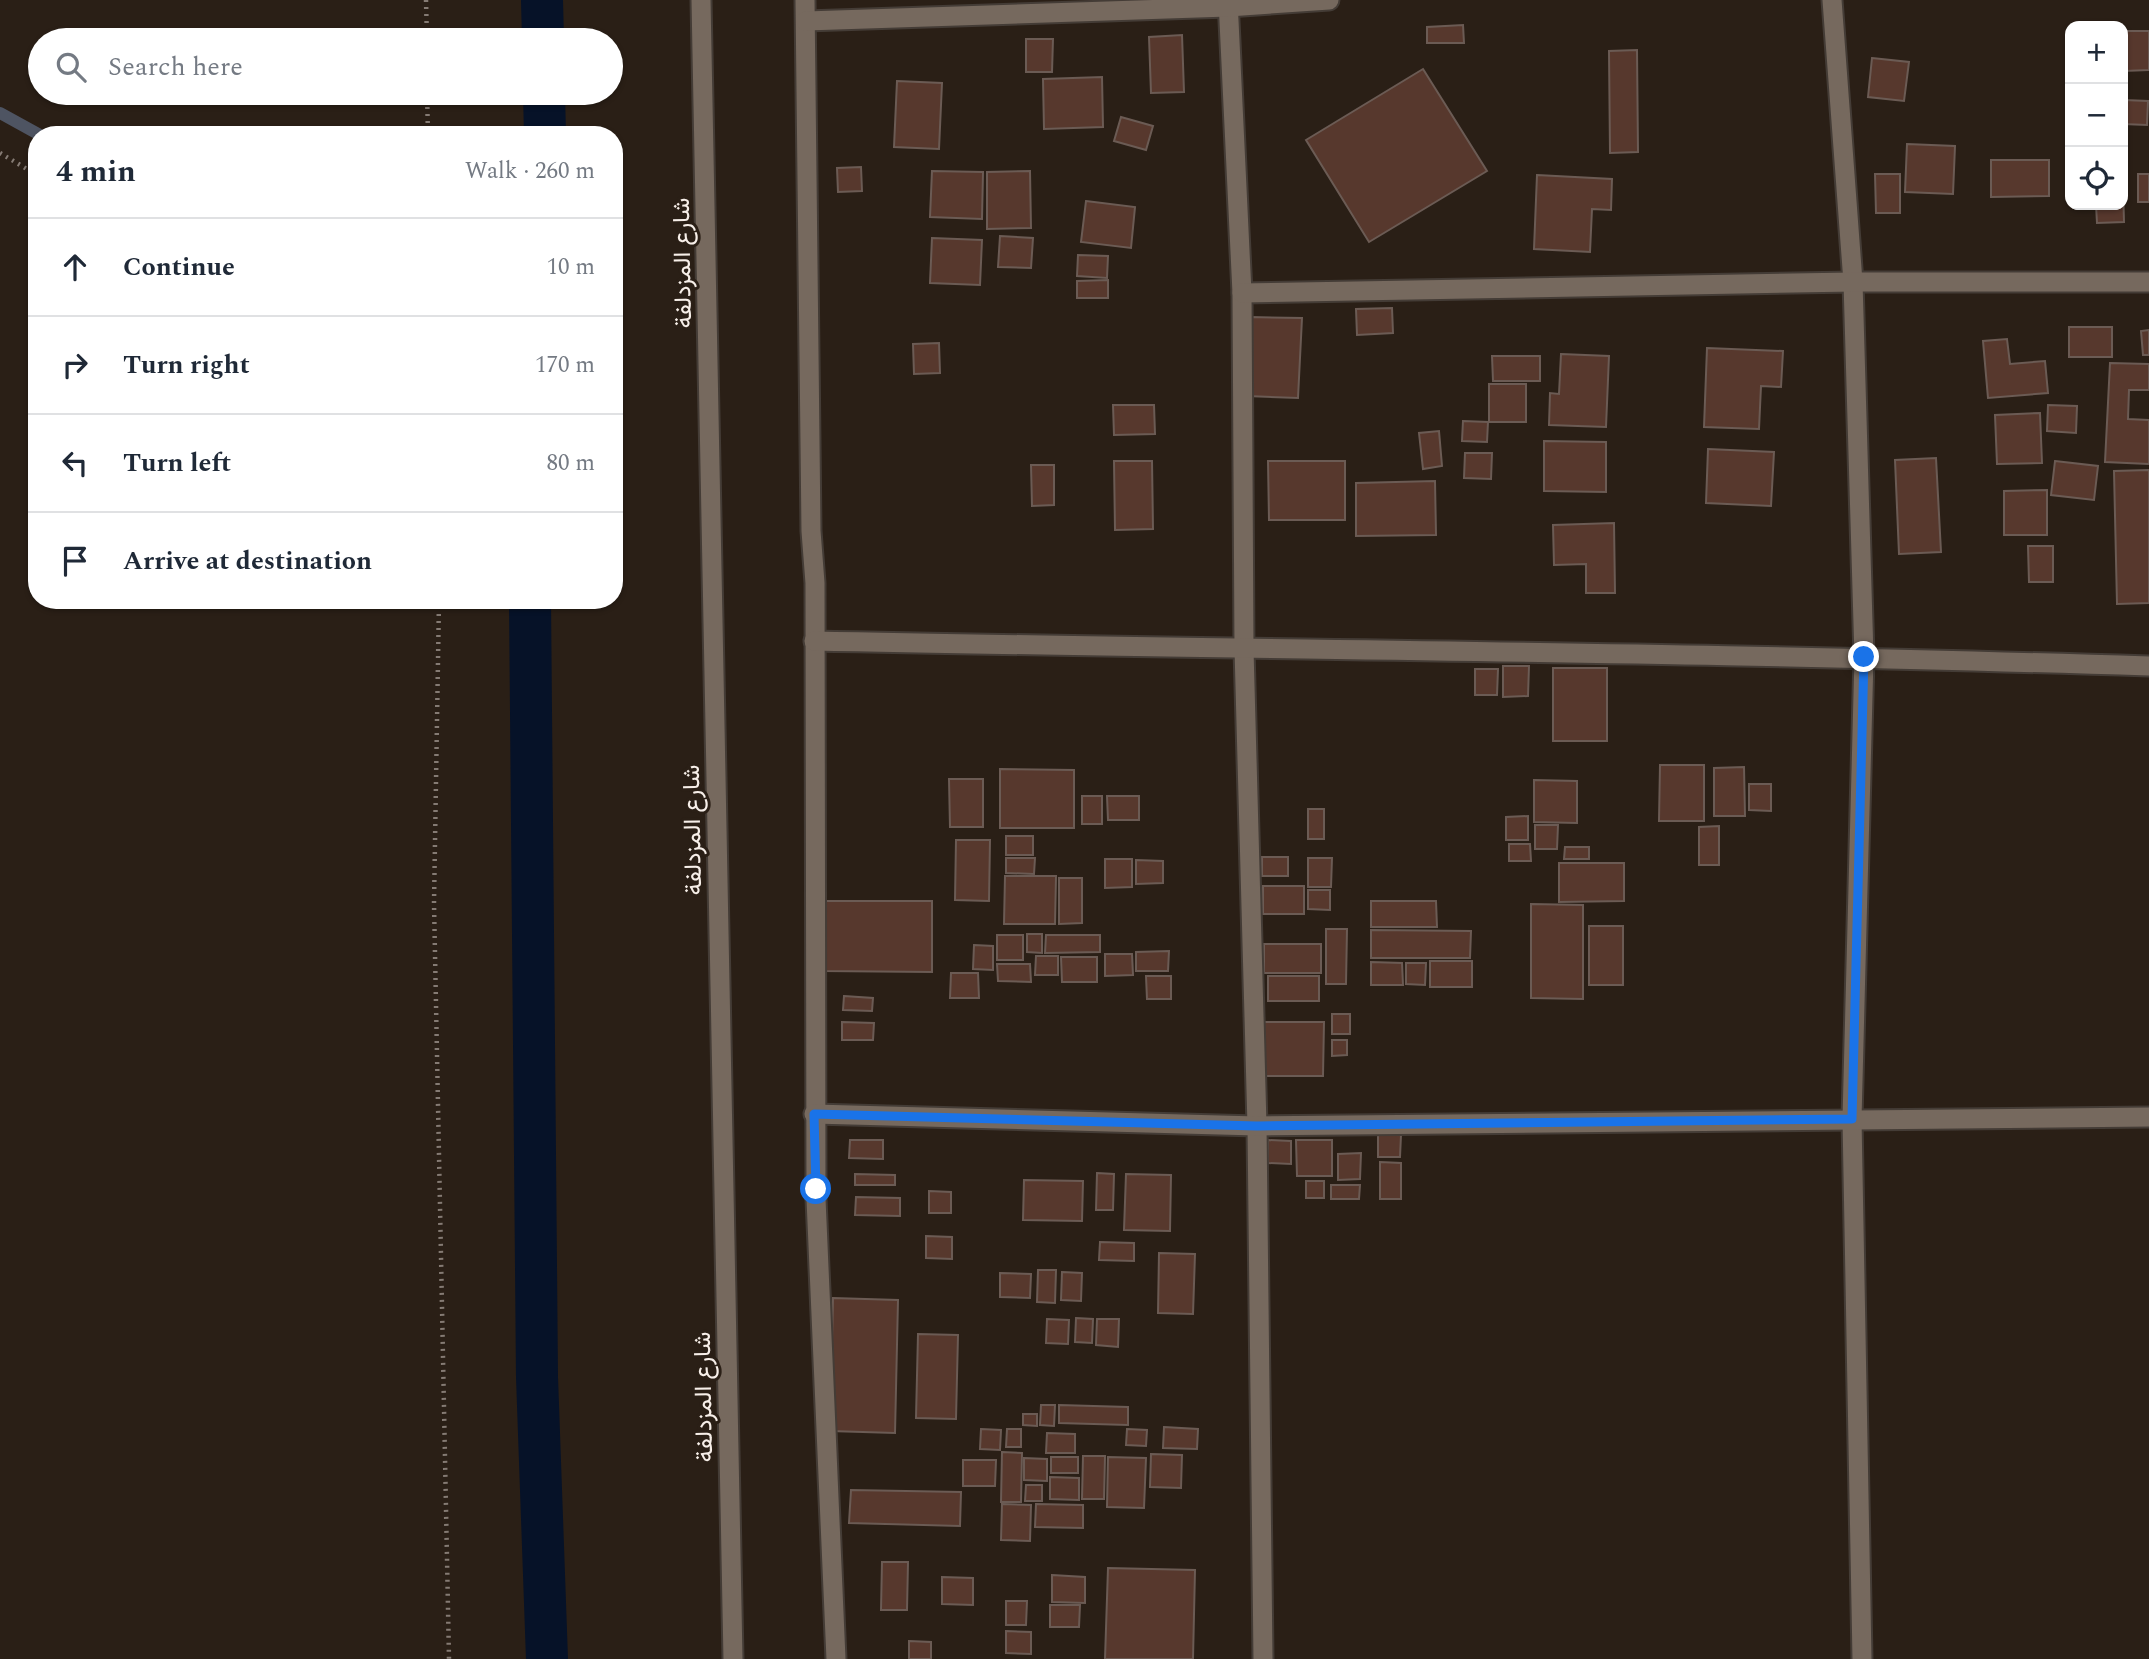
<!DOCTYPE html>
<meta charset="utf-8">
<style>
body{margin:0;font-family:Spectral,Vazirmatn,serif;background:#f6f6f7;color:#1f2937}
.controls{position:absolute;right:21px;top:21px;display:grid;overflow:hidden;border-radius:14px;box-shadow:0 2px 5px #0004}
.controls button{width:63px;height:63px;display:grid;place-items:center;padding:0;border:0;border-bottom:2px solid #e0e1e3;background:#fff;color:#1f2937;font:35px sans-serif}
.stop{position:absolute;width:21px;height:21px;margin:-16px;border:5px solid #1a73e8;border-radius:50%;background:#fff}
.stop.end{background:#1a73e8;border-color:#fff;box-shadow:0 2px 7px #0008}
.list{margin:0;padding:0;list-style:none}
h2{display:flex;justify-content:space-between;align-items:center;height:91px;margin:0;padding:0 28px;font-size:30px}
h2 small{font-size:23px;font-weight:400;color:#747a83}
.list li{display:grid;grid-template-columns:46px 1fr auto;gap:21px;align-items:center;box-sizing:border-box;height:98px;padding:0 28px;border-top:2px solid #e0e1e3}
.list b{display:block;font-size:26px;white-space:nowrap}
.list em{font-size:23px;font-style:normal;color:#747a83}
.icon{flex:none;width:38px;height:38px;fill:none;stroke:currentColor;stroke-width:2;stroke-linecap:round;stroke-linejoin:round}
.map{position:relative;flex:none;width:2149px;height:1659px;overflow:hidden}
.search{position:absolute;background:#fff;box-shadow:0 2px 5px #0004;left:28px;top:28px;width:595px;height:77px;display:flex;align-items:center;gap:18px;box-sizing:border-box;padding:0 24px;border-radius:38px;color:#747a83;font-size:26px}
.panel{position:absolute;background:#fff;box-shadow:0 2px 5px #0004;left:28px;top:126px;width:595px;height:483px;border-radius:28px}
.map>svg:first-child{display:block}
</style>
<div class="map">
<svg width="2149" height="1659" viewBox="0 0 2149 1659">
<rect width="100%" height="100%" fill="#2a1f16"/>
<g fill="none" stroke-linecap="round" stroke-linejoin="round">
<polyline stroke="#4e5462" stroke-width="12" points="0,113 40,135"/>
<g stroke="#061228" stroke-width="42">
<polyline points="542,0 543,40"/>
<polyline points="544,93 545,135"/>
<polyline points="530,600 537,1377 547,1659"/>
</g>
</g>
<g fill="#57382d" stroke="#6b5b54" stroke-width="2">
<polygon points="1463,25 1464,43 1427,43 1427,27"/>
<polygon points="2123,31 2149,31 2149,70 2124,71"/>
<polygon points="1182,35 1184,92 1151,93 1149,37"/>
<polygon points="1026,39 1053,39 1052,72 1026,72"/>
<polygon points="1637,50 1638,152 1610,153 1609,51"/>
<polygon points="1872,58 1909,62 1904,101 1868,97"/>
<polygon points="1423,69 1487,171 1369,242 1306,140"/>
<polygon points="1102,77 1103,127 1044,129 1043,79"/>
<polygon points="897,81 942,83 939,149 894,147"/>
<polygon points="2124,100 2148,101 2147,125 2123,124"/>
<polygon points="1121,117 1153,126 1146,150 1114,141"/>
<polygon points="1907,144 1955,146 1953,194 1905,192"/>
<polygon points="1991,160 2049,160 2049,196 1991,197"/>
<polygon points="861,167 862,191 838,192 837,168"/>
<polygon points="932,171 983,172 982,219 930,217"/>
<polygon points="1030,171 1031,228 987,229 987,172"/>
<polygon points="1875,174 1900,174 1900,213 1876,213"/>
<rect x="2138" y="174" width="11" height="28"/>
<polygon points="1537,175 1612,179 1611,210 1592,209 1590,252 1534,249"/>
<polygon points="2123,186 2124,222 2097,223 2096,205 2123,205"/>
<polygon points="1086,201 1135,207 1131,248 1081,242"/>
<polygon points="1000,236 1033,238 1031,268 998,267"/>
<polygon points="932,238 982,240 980,285 930,283"/>
<polygon points="1078,255 1108,256 1107,278 1077,276"/>
<polygon points="1108,280 1108,298 1077,298 1077,281"/>
<polygon points="1392,308 1393,333 1357,335 1356,309"/>
<polygon points="1250,317 1302,318 1298,398 1247,396"/>
<rect x="2069" y="327" width="43" height="30"/>
<polygon points="2149,330 2149,355 2143,355 2141,331"/>
<polygon points="2007,339 2010,364 2045,361 2048,393 1988,398 1983,341"/>
<polygon points="939,343 940,373 914,374 913,344"/>
<polygon points="1707,348 1783,351 1781,387 1761,386 1759,429 1704,427"/>
<polygon points="1561,354 1609,356 1606,427 1549,425 1550,393 1559,394"/>
<polygon points="1492,356 1540,356 1540,381 1493,381"/>
<polygon points="2110,363 2149,364 2149,390 2129,390 2128,419 2149,420 2149,464 2105,462"/>
<rect x="1489" y="384" width="37" height="38"/>
<polygon points="1113,405 1154,405 1155,434 1114,435"/>
<polygon points="2048,405 2077,406 2076,433 2047,431"/>
<polygon points="2040,413 2042,463 1997,464 1995,415"/>
<polygon points="1463,421 1488,422 1487,442 1462,441"/>
<polygon points="1439,431 1442,466 1423,469 1419,433"/>
<polygon points="1544,441 1606,442 1606,492 1544,491"/>
<polygon points="1708,449 1774,452 1771,506 1706,503"/>
<polygon points="1465,453 1492,453 1491,479 1464,478"/>
<polygon points="1936,458 1941,552 1899,554 1895,460"/>
<polygon points="1114,461 1152,461 1153,529 1115,530"/>
<polygon points="1268,461 1345,461 1345,520 1269,520"/>
<polygon points="2055,461 2098,466 2094,500 2051,495"/>
<polygon points="1031,465 1054,465 1054,505 1032,506"/>
<polygon points="2149,470 2149,603 2117,604 2114,471"/>
<polygon points="1435,481 1436,535 1356,536 1356,483"/>
<polygon points="2047,490 2047,535 2004,535 2004,491"/>
<polygon points="1614,523 1615,593 1586,593 1586,564 1554,565 1553,525"/>
<polygon points="2028,546 2053,546 2053,582 2029,582"/>
<polygon points="1503,666 1529,666 1528,696 1503,697"/>
<rect x="1553" y="668" width="54" height="73"/>
<polygon points="1475,669 1498,669 1497,695 1475,695"/>
<polygon points="1660,765 1704,765 1704,821 1659,821"/>
<polygon points="1744,767 1745,816 1714,816 1714,768"/>
<polygon points="1000,769 1074,770 1074,828 1000,828"/>
<polygon points="949,779 983,779 983,827 950,827"/>
<polygon points="1534,780 1577,781 1577,823 1534,822"/>
<polygon points="1749,784 1771,784 1771,811 1749,810"/>
<rect x="1082" y="796" width="20" height="28"/>
<polygon points="1107,796 1139,796 1139,820 1108,820"/>
<rect x="1308" y="809" width="16" height="30"/>
<polygon points="1528,816 1528,840 1506,840 1506,817"/>
<polygon points="1535,825 1558,825 1557,849 1535,849"/>
<polygon points="1719,826 1719,865 1699,865 1699,827"/>
<rect x="1006" y="836" width="27" height="19"/>
<polygon points="956,840 990,840 989,901 955,900"/>
<polygon points="1509,844 1530,844 1531,861 1509,861"/>
<polygon points="1565,847 1589,847 1589,859 1564,859"/>
<rect x="1262" y="857" width="26" height="19"/>
<polygon points="1006,858 1035,858 1034,874 1006,873"/>
<polygon points="1308,858 1332,858 1331,887 1308,887"/>
<polygon points="1105,859 1132,859 1132,887 1105,888"/>
<polygon points="1136,860 1163,861 1163,883 1136,884"/>
<polygon points="1559,863 1624,863 1624,901 1559,902"/>
<polygon points="1005,876 1056,876 1055,924 1004,924"/>
<polygon points="1059,878 1082,878 1082,923 1059,924"/>
<rect x="1263" y="886" width="41" height="28"/>
<polygon points="1308,890 1330,890 1330,910 1308,909"/>
<polygon points="823,901 932,901 932,972 822,971"/>
<polygon points="1371,901 1436,901 1437,927 1371,927"/>
<polygon points="1531,904 1583,905 1583,999 1531,998"/>
<rect x="1589" y="926" width="34" height="59"/>
<polygon points="1326,929 1347,929 1346,984 1326,984"/>
<polygon points="1371,930 1471,931 1470,958 1371,958"/>
<polygon points="1027,934 1042,934 1042,953 1027,952"/>
<rect x="997" y="935" width="26" height="25"/>
<polygon points="1046,935 1100,935 1100,952 1045,953"/>
<rect x="1264" y="944" width="57" height="29"/>
<polygon points="974,945 993,946 993,970 973,969"/>
<polygon points="1169,951 1168,971 1136,971 1136,952"/>
<polygon points="1105,954 1132,954 1133,975 1105,976"/>
<polygon points="1036,956 1058,956 1058,975 1035,975"/>
<polygon points="1061,957 1097,957 1097,982 1062,982"/>
<rect x="1430" y="961" width="42" height="26"/>
<polygon points="1371,962 1402,963 1403,985 1371,985"/>
<polygon points="1406,963 1426,963 1425,985 1406,984"/>
<polygon points="997,964 1030,964 1031,982 998,981"/>
<polygon points="951,973 978,973 979,998 950,998"/>
<polygon points="1146,976 1171,976 1171,999 1147,999"/>
<rect x="1268" y="976" width="51" height="25"/>
<polygon points="844,996 873,998 872,1011 843,1010"/>
<rect x="1332" y="1014" width="18" height="20"/>
<polygon points="842,1022 874,1023 873,1040 842,1040"/>
<polygon points="1263,1022 1324,1022 1323,1076 1263,1076"/>
<polygon points="1332,1040 1347,1040 1347,1055 1332,1056"/>
<polygon points="1378,1135 1401,1135 1400,1157 1378,1157"/>
<polygon points="850,1140 883,1140 883,1159 849,1158"/>
<polygon points="1268,1140 1291,1141 1291,1164 1268,1163"/>
<polygon points="1296,1140 1332,1140 1332,1176 1297,1176"/>
<polygon points="1361,1153 1360,1179 1338,1180 1338,1154"/>
<polygon points="1380,1162 1401,1163 1401,1199 1380,1199"/>
<polygon points="1097,1173 1114,1174 1113,1210 1096,1210"/>
<polygon points="855,1174 895,1175 895,1185 855,1185"/>
<polygon points="1126,1174 1171,1175 1170,1231 1124,1230"/>
<polygon points="1024,1180 1083,1181 1082,1221 1023,1220"/>
<rect x="1306" y="1181" width="18" height="17"/>
<polygon points="1331,1185 1360,1185 1359,1199 1331,1199"/>
<polygon points="929,1191 951,1192 951,1213 929,1213"/>
<polygon points="856,1197 900,1198 900,1216 855,1215"/>
<polygon points="926,1236 952,1237 952,1259 926,1258"/>
<polygon points="1100,1242 1134,1243 1134,1261 1099,1260"/>
<polygon points="1159,1253 1195,1254 1193,1314 1158,1313"/>
<polygon points="1038,1270 1056,1270 1055,1303 1037,1302"/>
<polygon points="1062,1272 1082,1273 1081,1301 1061,1300"/>
<polygon points="1000,1273 1031,1274 1030,1298 1000,1297"/>
<polygon points="833,1298 898,1300 895,1433 830,1431"/>
<polygon points="1076,1318 1093,1319 1092,1343 1075,1342"/>
<polygon points="1047,1319 1069,1320 1068,1344 1046,1343"/>
<polygon points="1097,1319 1119,1319 1118,1347 1096,1345"/>
<polygon points="918,1334 958,1335 956,1419 916,1418"/>
<polygon points="1041,1405 1055,1405 1054,1426 1040,1425"/>
<polygon points="1059,1405 1128,1407 1128,1425 1059,1423"/>
<polygon points="1023,1414 1037,1414 1037,1426 1023,1425"/>
<polygon points="1164,1427 1198,1429 1197,1449 1163,1448"/>
<polygon points="981,1429 1001,1430 1000,1450 980,1449"/>
<polygon points="1007,1429 1021,1429 1021,1447 1006,1447"/>
<polygon points="1127,1429 1147,1430 1146,1446 1126,1445"/>
<polygon points="1047,1433 1075,1434 1075,1453 1046,1453"/>
<polygon points="1002,1452 1022,1453 1021,1502 1001,1502"/>
<polygon points="1151,1454 1182,1455 1181,1488 1150,1487"/>
<polygon points="1083,1456 1105,1456 1104,1499 1082,1499"/>
<rect x="1051" y="1457" width="27" height="16"/>
<polygon points="1108,1457 1146,1458 1144,1508 1107,1507"/>
<polygon points="1024,1458 1047,1459 1047,1481 1024,1480"/>
<polygon points="963,1460 996,1460 995,1486 963,1486"/>
<polygon points="1050,1477 1079,1478 1079,1500 1050,1499"/>
<polygon points="1026,1485 1042,1485 1042,1501 1025,1501"/>
<polygon points="851,1490 961,1492 960,1526 849,1523"/>
<polygon points="1002,1504 1031,1505 1030,1541 1001,1540"/>
<polygon points="1036,1504 1083,1505 1083,1528 1035,1527"/>
<polygon points="882,1562 908,1562 907,1610 881,1610"/>
<polygon points="1108,1568 1195,1570 1193,1659 1105,1659"/>
<polygon points="1052,1575 1085,1577 1085,1603 1052,1602"/>
<polygon points="942,1577 973,1578 973,1605 942,1604"/>
<polygon points="1006,1601 1027,1601 1026,1625 1006,1625"/>
<polygon points="1050,1605 1080,1605 1079,1627 1050,1627"/>
<polygon points="1006,1631 1031,1632 1031,1654 1006,1653"/>
<polygon points="909,1641 931,1642 931,1659 909,1659"/>
</g>
<g fill="none" stroke-linecap="round" stroke-linejoin="round">
<defs>
<g id="minor">
<polyline points="805,0 811,531 815,583 816,1199 836,1659"/>
<polyline points="1228,0 1242,293 1244,649 1257,1126 1263,1659"/>
<polyline points="1832,0 1853,282 1864,657 1852,1119 1862,1659"/>
<polyline points="806,21 1228,7 1329,0"/>
<polyline points="1242,293 1853,282 2149,282"/>
<path d="M814,641C1259,650 1704,652 2149,666"/>
<polyline points="814,1114 1257,1126 2149,1117"/>
</g>
<polyline id="tertiary" points="701,0 733,1659"/>
</defs>
<use href="#minor" stroke="#443c36" stroke-width="23"/>
<use href="#tertiary" stroke="#443c36" stroke-width="23"/>
<g stroke="#857b74" stroke-width="4.5" stroke-dasharray="2 5" stroke-linecap="butt">
<polyline points="426,0 427,40"/>
<polyline points="427,93 428,135"/>
<polyline points="0,153 37,175"/>
<polyline points="439,600 434,903 449,1659"/>
</g>
<use href="#minor" stroke="#76695e" stroke-width="19"/>
<use href="#tertiary" stroke="#76695e" stroke-width="19"/>
</g>
<g fill="none" stroke-linecap="round" stroke-linejoin="round">
<polyline stroke="#1a73e8" stroke-width="9" points="816,1189 814,1114 1257,1126 1852,1119 1864,657"/>
</g>
<g text-anchor="middle" stroke-width="6" stroke-linejoin="round" paint-order="stroke">
<g font-size="24" fill="#f7efe9" stroke="#2a1f16">
<text transform="translate(682 263) rotate(-91)" y="8">شارع المزدلفة</text>
<text transform="translate(692 830) rotate(-91)" y="8">شارع المزدلفة</text>
<text transform="translate(703 1397) rotate(-91)" y="8">شارع المزدلفة</text>
</g>
</g>
</svg>
<div class="controls">
<button>+</button>
<button>−</button>
<button><svg class="icon" aria-label="locate" viewBox="0 0 24 24"><circle cx="12" cy="12" r="6"/><path d="M12 2v4M12 18v4M2 12h4M18 12h4"/></svg></button>
</div>
<div class="stop" style="left:816px;top:1189px"></div>
<div class="stop end" style="left:1864px;top:657px"></div>
<div class="search"><svg class="icon" aria-label="search" viewBox="0 0 24 24"><circle cx="10" cy="10" r="6"/><path d="M15 15l6 6"/></svg>Search here</div>
<section class="panel">
<h2>4 min<small>Walk · 260 m</small></h2>
<ul class="list">
<li><svg class="icon" aria-label="ahead" viewBox="0 0 24 24"><path d="M12 20V5M6 11l6-6 6 6"/></svg><div><b>Continue</b></div><em>10 m</em></li>
<li><svg class="icon" aria-label="right" viewBox="0 0 24 24"><path d="M7 20v-9h11M14 6l5 5-5 5"/></svg><div><b>Turn right</b></div><em>170 m</em></li>
<li><svg class="icon" aria-label="left" viewBox="0 0 24 24"><path d="M17 20v-9H6M10 6l-5 5 5 5"/></svg><div><b>Turn left</b></div><em>80 m</em></li>
<li><svg class="icon" aria-label="arrive" viewBox="0 0 24 24"><path d="M6 21V4h12l-3 4 3 4H6"/></svg><div><b>Arrive at destination</b></div></li>
</ul>
</section>
</div>
